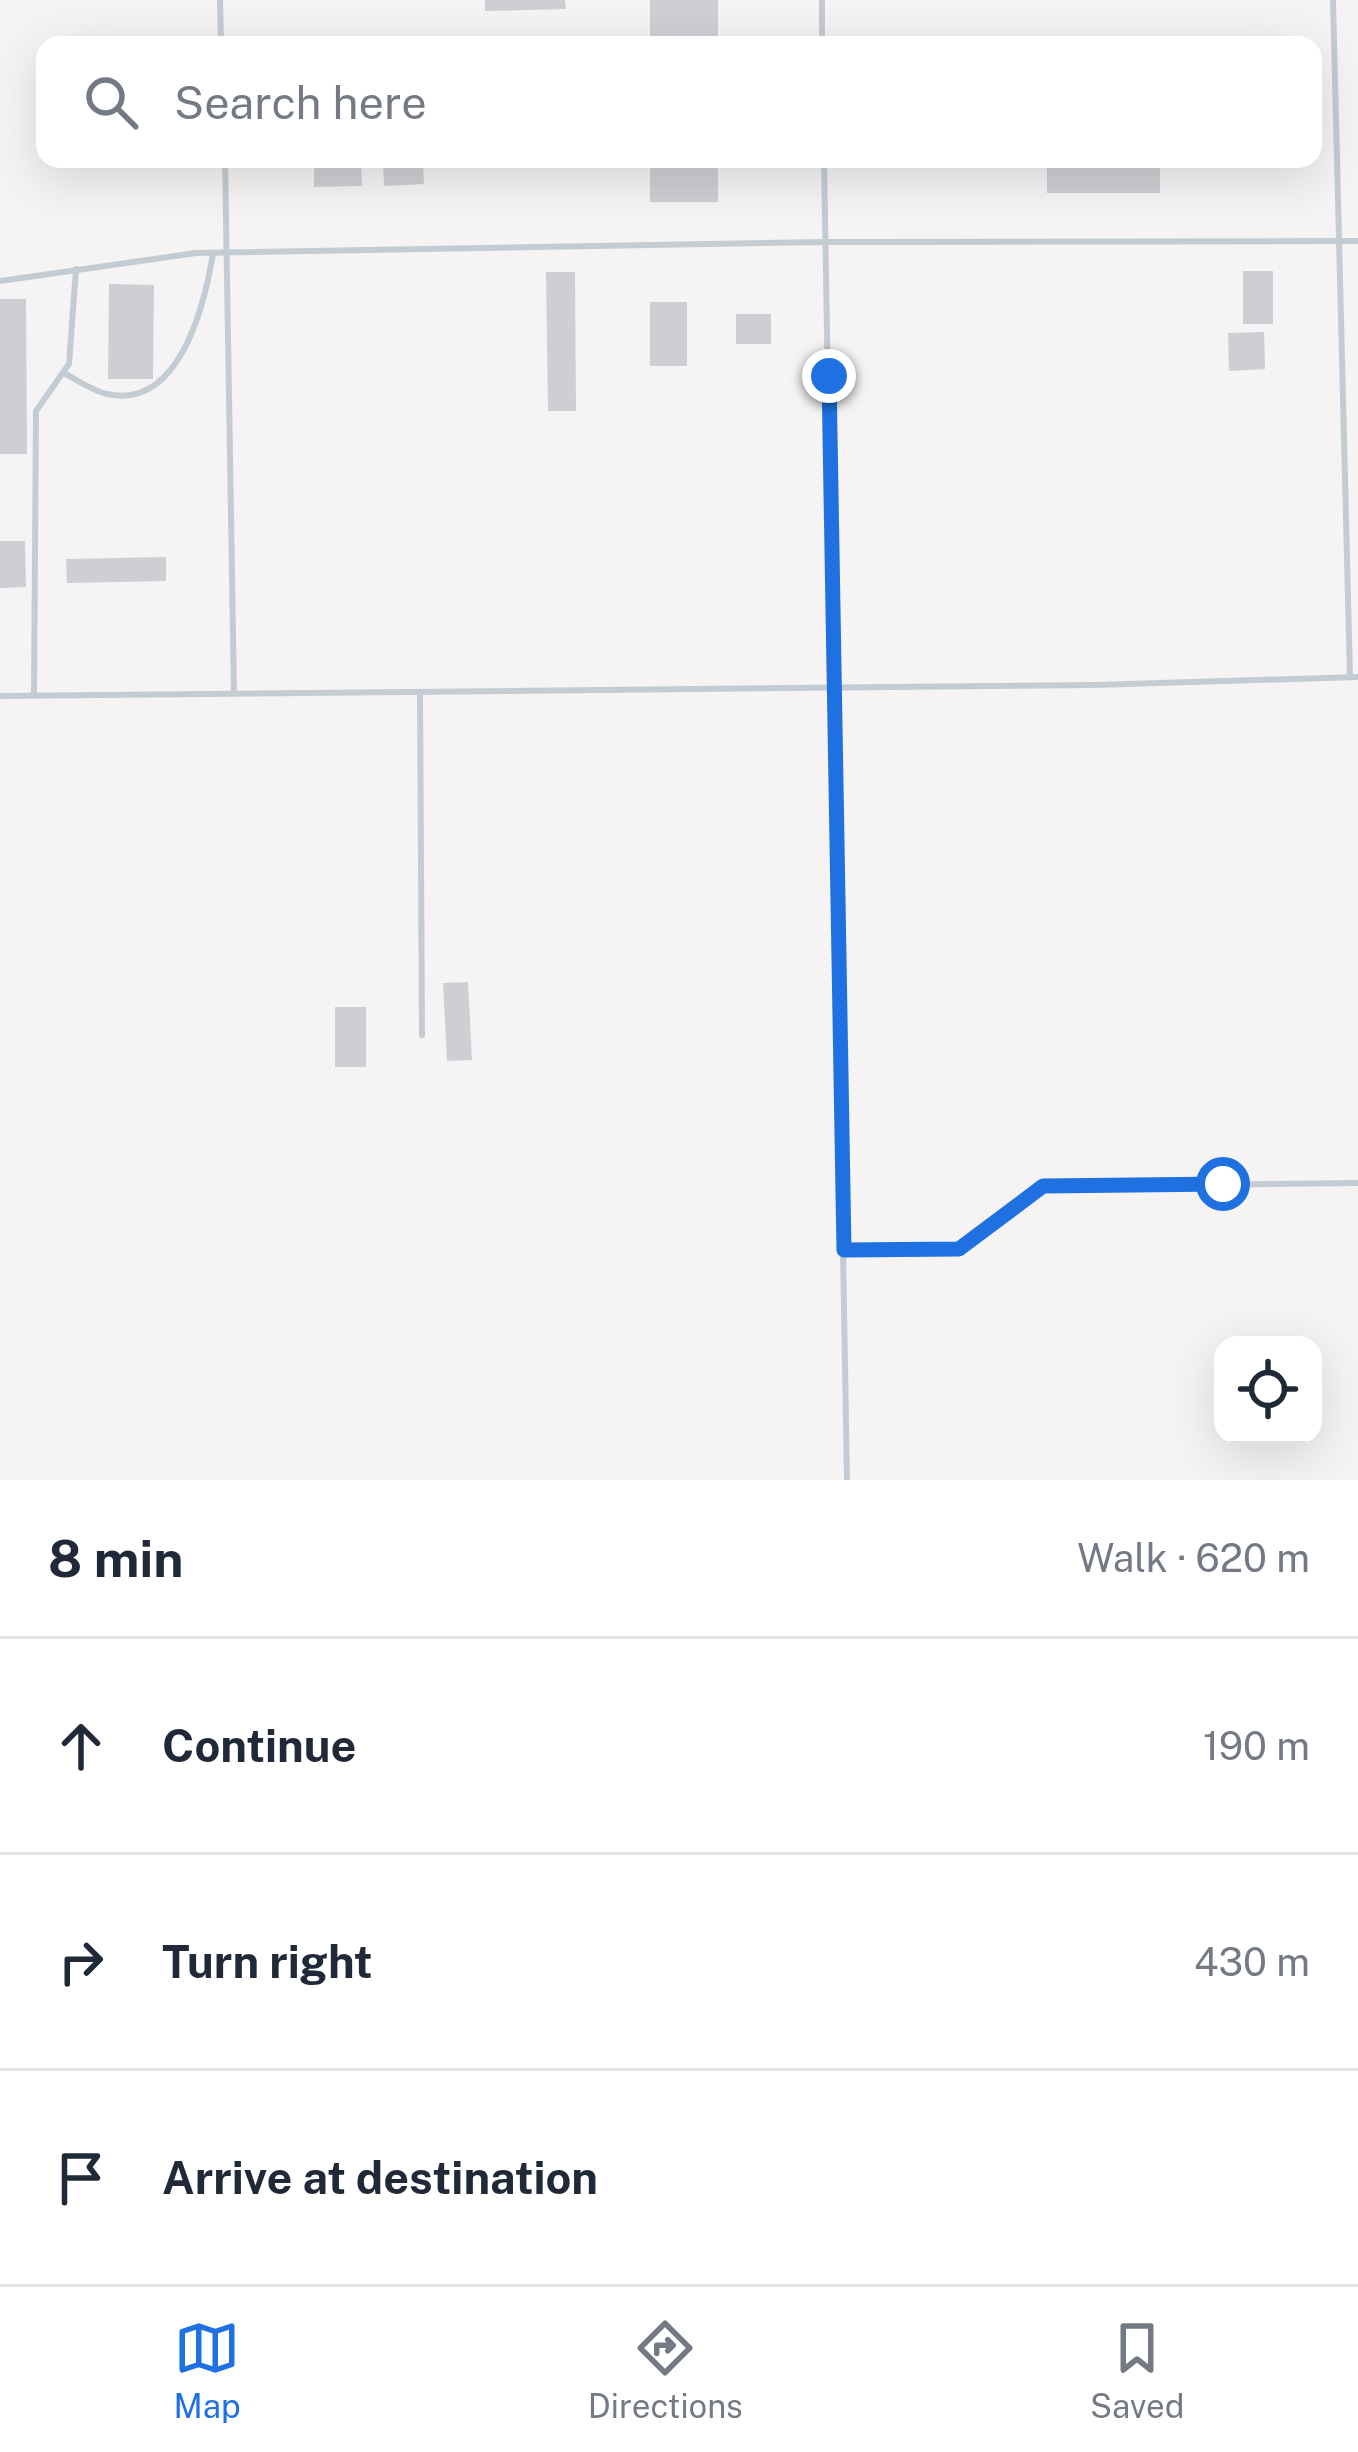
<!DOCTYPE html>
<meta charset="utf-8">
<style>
body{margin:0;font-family:"Public Sans",sans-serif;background:#f2f2f3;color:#1f2937}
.controls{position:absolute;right:36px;bottom:36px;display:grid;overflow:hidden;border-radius:24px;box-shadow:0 12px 48px #0002}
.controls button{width:108px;height:108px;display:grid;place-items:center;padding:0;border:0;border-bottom:3px solid #e0e1e3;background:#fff;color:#1f2937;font:60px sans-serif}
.stop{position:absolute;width:36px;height:36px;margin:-27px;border:9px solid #1f71e2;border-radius:50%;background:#fff}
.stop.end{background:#1f71e2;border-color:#fff;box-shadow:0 3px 12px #0008}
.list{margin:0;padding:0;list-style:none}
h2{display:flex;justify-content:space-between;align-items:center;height:156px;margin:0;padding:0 48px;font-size:51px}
h2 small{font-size:39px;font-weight:400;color:#747a83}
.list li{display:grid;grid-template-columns:78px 1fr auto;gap:36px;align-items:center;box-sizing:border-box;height:216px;padding:0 48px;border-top:3px solid #e0e1e3}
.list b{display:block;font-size:45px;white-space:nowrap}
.list em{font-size:39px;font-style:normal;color:#747a83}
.icon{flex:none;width:66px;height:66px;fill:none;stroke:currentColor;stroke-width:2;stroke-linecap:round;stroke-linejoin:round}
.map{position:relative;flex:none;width:1358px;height:1480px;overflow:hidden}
.search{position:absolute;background:#fff;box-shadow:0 12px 48px #0002;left:36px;right:36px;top:36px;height:132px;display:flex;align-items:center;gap:30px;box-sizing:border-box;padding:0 42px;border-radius:24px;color:#747a83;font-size:45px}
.sheet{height:804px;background:#fff}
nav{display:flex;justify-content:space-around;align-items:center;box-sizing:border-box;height:168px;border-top:3px solid #e0e1e3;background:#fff;font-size:33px;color:#747a83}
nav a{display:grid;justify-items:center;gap:6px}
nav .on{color:#1f71e2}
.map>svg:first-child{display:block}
</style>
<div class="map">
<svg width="1358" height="1480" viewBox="0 0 1358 1480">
<rect width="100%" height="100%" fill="#f5f3f3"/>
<g fill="#cdcfd4">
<polygon points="485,0 565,0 566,9 485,11"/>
<rect x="650" y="0" width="68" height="45"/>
<polygon points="314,159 361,159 362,186 314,187"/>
<polygon points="383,159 423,159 424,184 384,186"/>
<rect x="650" y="159" width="68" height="43"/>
<rect x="1047" y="159" width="113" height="34"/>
<rect x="1243" y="271" width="30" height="53"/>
<polygon points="546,272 575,272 576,411 548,411"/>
<polygon points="109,284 154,285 153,379 108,379"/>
<polygon points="0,299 26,299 27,454 0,454"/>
<rect x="650" y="302" width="37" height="64"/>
<rect x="736" y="314" width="35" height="30"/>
<polygon points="1264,332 1265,369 1229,371 1228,333"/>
<polygon points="0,541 25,541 26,587 0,588"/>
<polygon points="166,557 166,581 67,583 66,559"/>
<polygon points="468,982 472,1060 447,1061 443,983"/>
<rect x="335" y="1007" width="31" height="60"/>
</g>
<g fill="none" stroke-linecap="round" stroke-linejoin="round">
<g stroke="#c4ccd3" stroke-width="6">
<polyline points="220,0 221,45"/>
<polyline points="822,0 822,45"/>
<polyline points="1333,0 1350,677"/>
<polyline points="225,159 234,693"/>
<polyline points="824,159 847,1480"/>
<polyline points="0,281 196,253 826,242 1358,241"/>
<path d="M64,373C77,380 93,391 107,394C179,410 204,307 213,254"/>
<polyline points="420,692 422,1035"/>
<polyline points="0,696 1095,685 1358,677"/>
<polyline points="34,696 36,411 69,364 76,269"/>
<polyline points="844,1250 959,1249 1043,1187 1358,1183"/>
</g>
</g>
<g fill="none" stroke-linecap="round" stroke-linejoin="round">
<polyline stroke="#1f71e2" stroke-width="15" points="829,376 844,1250 959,1249 1043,1186 1223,1184"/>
</g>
</svg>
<div class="controls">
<button><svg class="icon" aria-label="locate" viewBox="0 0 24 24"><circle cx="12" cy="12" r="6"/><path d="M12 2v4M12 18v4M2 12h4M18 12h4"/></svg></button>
</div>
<div class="stop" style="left:1223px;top:1184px"></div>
<div class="stop end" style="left:829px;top:376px"></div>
<div class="search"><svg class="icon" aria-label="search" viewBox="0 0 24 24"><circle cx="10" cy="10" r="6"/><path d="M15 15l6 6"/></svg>Search here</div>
</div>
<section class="sheet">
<h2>8 min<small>Walk · 620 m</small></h2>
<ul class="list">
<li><svg class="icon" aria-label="ahead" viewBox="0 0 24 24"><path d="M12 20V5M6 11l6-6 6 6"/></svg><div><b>Continue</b></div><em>190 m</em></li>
<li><svg class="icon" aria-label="right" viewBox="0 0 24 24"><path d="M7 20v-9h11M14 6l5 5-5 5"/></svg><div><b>Turn right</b></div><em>430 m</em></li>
<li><svg class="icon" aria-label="arrive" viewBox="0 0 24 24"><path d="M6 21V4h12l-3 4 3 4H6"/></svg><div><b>Arrive at destination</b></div></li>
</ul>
</section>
<nav>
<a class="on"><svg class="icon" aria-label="map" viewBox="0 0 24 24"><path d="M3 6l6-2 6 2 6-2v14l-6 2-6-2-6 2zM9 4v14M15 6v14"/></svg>Map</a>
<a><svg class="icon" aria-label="directions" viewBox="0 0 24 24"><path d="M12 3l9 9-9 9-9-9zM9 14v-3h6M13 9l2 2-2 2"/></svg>Directions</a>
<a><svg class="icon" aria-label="saved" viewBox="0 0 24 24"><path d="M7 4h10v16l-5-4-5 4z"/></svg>Saved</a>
</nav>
